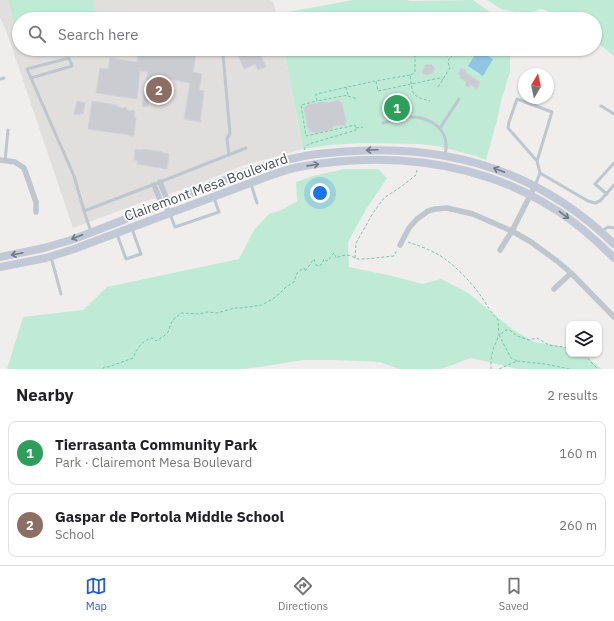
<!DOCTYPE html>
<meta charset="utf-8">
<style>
body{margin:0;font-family:"IBM Plex Sans",sans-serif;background:#f2f2f2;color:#202124}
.controls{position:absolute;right:12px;bottom:12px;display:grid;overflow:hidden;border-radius:8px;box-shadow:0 1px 3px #0004}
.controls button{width:36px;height:36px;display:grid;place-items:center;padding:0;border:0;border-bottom:1px solid #e0e0e0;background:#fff;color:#202124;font:20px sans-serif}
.compass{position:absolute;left:518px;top:68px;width:36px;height:36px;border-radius:50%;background:#fff;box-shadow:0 1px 3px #0004;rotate:9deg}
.you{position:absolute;left:320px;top:193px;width:14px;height:14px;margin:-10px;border:3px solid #fff;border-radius:50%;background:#1a73e8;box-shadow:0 0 0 6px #1a73e833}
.badge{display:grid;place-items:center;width:26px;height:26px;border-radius:50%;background:#2959ce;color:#fff;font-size:13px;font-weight:700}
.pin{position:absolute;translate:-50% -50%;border:2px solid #fff;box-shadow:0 1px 4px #0006}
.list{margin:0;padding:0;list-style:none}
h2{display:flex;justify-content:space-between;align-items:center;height:52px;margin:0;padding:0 16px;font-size:17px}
h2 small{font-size:13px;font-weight:400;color:#757577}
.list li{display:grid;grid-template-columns:26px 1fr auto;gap:12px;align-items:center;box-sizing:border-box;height:64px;margin:0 8px 8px;padding:0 8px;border:1px solid #e0e0e0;border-radius:8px}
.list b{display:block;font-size:15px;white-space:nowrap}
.list p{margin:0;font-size:13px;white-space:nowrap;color:#757577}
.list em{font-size:13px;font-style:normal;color:#757577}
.icon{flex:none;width:22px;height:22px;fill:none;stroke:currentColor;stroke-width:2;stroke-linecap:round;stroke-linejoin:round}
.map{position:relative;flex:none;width:614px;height:369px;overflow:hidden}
.search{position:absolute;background:#fff;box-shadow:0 1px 3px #0004;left:12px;right:12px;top:12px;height:44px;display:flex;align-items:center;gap:10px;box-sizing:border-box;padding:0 14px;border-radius:22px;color:#757577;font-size:15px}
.sheet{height:196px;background:#fff}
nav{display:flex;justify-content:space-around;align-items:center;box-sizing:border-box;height:56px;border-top:1px solid #e0e0e0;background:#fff;font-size:11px;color:#757577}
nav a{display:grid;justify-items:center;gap:2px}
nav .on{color:#2959ce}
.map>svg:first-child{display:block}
</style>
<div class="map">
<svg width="614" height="369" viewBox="0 0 614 369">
<rect width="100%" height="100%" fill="#f0eeed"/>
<polygon fill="#e1dfde" points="0,0 270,0 273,2 278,19 19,19 19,49 284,49 303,149 241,166 193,186 140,203 73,228 6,30 0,18"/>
<g fill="#bfead6">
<polygon points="8,0 93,0 97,19 19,19 19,36 14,26 12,13"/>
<polygon points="353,0 407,0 410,1 473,0 500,19 278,19 277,14"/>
<polygon points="487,0 614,0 614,56 595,41 595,19 565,19 560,16 542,9 525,14 501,9"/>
<polygon points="284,49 510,49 510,72 501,101 498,116 486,160 476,156 437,146 418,144 362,143 331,145 303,149"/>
<polygon points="344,169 378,169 387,178 365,211 348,242 349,267 388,275 423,284 441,279 468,293 512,329 534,342 554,345 569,348 569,354 583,354 602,369 517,369 471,358 441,369 399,369 380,362 335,360 304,360 245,369 7,369 23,317 83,310 107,287 239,259 254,230 269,214 282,210 297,201 296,182 313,176"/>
</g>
<polygon fill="#90c6e3" points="478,50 493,59 483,76 468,66"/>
<g fill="#caccd2" stroke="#d2d3d8">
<polygon points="138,49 156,52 156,49 212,49 211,55 196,53 193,72 202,74 199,90 204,91 200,122 184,119 190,83 159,77 158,88 150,87 148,107 142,106 148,72 140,71 137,99 96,93 100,68 108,69 110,58 137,62"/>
<polygon points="243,49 258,49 266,67 258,70 255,64 244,69 237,53 243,50"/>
<polygon points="431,64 435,68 433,73 427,75 422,73 425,65"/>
<polygon points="461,68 466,70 465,72 480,82 477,89 471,85 469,88 465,85 466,82 460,78 461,76 458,74"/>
<polygon points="339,100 340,103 342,103 346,121 345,121 346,125 332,126 333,128 330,129 330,130 315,133 314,132 310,132 309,129 308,129 304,107 307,106 307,105 323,102 324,103 327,102 327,103"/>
<polygon points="77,101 85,103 83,114 81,113 80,115 74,114"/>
<polygon points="92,101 117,105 117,107 127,108 127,110 135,111 134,117 136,117 134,136 129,136 129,135 88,129"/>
<polygon points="135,149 143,150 143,149 163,152 163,153 169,154 167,169 137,164 137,160 134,160"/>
</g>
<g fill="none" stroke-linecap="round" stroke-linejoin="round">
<g stroke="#7ac5ab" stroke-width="1" stroke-dasharray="3 2" stroke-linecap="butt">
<path d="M415,49V72L413,74L410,75C413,94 410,96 430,101"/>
<polyline points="444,49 448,58"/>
<polyline points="410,75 376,81 378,91 440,78 443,80"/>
<polyline points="346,87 348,95 317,101 316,96 316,94 375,81"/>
<polyline points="438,87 450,68 448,62 449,59 459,49"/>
<polyline points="348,96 357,99"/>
<polyline points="356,128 363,127"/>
<polyline points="304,150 306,146 309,144 356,130 355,125 306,136 301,105 317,101"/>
<path d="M408,242C420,246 434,251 445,259C455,266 470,281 478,292C485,301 490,312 498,320L499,335L493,350L491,360V369"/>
<polyline points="355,258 356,243 373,213 384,198 402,186 416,175 417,170"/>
<polyline points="579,354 580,354"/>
<polyline points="585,354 591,362 598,369"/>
<polyline points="517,361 511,358 499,335 506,330 510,330 517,336 529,340 537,338 549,345 569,348"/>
<path d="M103,369L104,367H108L133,358C137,349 141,341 152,338L156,341L164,336L168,332L172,321L181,313L199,314L207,312L217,313L234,308H241L262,305L274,298L279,294L286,287L294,282L297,273L303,268L305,269L304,271L306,270L314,259L316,265L319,266L322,264L324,259L326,261L329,260L331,256L334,253L336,258C340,256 346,254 351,256C354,257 355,259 359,259C371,259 382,257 394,256L397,250"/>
<polyline points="499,369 517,361 545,364 570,369"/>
</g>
<g stroke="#bfc6ce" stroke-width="3">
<polyline points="223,55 230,133 227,139 229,155"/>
<polyline points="31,78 72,66 69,58 27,69 74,176 84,211"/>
<polyline points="0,79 4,78"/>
<polyline points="601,106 614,114"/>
<path d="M383,123C391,121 400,118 408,117C431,116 451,130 445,155"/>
<polyline points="440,128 459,99"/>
<polyline points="5,161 8,130"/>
<polyline points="540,173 588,201 595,203 600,201 614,185"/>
<polyline points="251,184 257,203"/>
<polyline points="535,186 540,173 537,161 508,128 509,122 517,99 552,112 537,161"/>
<polyline points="607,194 595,184 614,163"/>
<polyline points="170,214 175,227 219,212 214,198"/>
<polyline points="91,232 84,211 160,182 246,148"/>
<polyline points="601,232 608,227 614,228"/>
<polyline points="117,234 126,259 141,254 132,229"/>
<polyline points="51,257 61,294"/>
</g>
<g stroke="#bfc6ce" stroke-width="5.5">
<polyline points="0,160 15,162 24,168 36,202 36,212"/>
<polyline points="160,182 166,197 165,203 169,213"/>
<polyline points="154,185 160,200 165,203"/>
<polyline points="400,245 409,228 417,219 428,211 435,209 447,208 473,214 512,231 531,242 557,261 571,273 614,317"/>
<polyline points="500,250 512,231 535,186"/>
<polyline points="554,289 571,273"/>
</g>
<g stroke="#c2c8d5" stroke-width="8">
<path d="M0,257L44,248L71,240C117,223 163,204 209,186C237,175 266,164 295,158C315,153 335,152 355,151C455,145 542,174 614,244"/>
<path d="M0,267L46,258L74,249L253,182C268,176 283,170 299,167C381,152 469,159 543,202C549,206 555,209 561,213C580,226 598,242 614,258"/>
</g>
</g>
<defs><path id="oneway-shaft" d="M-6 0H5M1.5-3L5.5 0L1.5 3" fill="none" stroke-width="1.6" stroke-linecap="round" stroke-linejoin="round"/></defs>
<g stroke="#727984">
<use href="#oneway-shaft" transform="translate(372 150) rotate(178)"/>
<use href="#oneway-shaft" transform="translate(313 165) rotate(-8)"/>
<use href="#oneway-shaft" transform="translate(499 170) rotate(-159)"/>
<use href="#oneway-shaft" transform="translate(564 215) rotate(37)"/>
<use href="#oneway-shaft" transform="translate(77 237) rotate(159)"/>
<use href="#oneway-shaft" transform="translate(17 254) rotate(168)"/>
</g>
<g text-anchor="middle" stroke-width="3.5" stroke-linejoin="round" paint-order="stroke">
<g font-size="14" fill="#474e59" stroke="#fff">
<text transform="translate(206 187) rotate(-20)" y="5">Clairemont Mesa Boulevard</text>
</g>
</g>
</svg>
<div class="controls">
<button><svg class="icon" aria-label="layers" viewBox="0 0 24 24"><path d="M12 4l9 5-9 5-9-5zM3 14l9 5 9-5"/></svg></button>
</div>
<svg class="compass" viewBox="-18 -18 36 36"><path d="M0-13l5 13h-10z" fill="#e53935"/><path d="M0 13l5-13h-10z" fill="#757577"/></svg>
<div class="you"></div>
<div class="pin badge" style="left:397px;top:108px;background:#2e9e5b">1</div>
<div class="pin badge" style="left:159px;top:90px;background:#8d6e63">2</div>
<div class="search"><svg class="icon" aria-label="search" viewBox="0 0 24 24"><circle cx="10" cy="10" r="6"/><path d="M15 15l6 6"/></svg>Search here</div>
</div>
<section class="sheet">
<h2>Nearby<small>2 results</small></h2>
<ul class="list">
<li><span class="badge" style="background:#2e9e5b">1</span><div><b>Tierrasanta Community Park</b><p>Park · Clairemont Mesa Boulevard</p></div><em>160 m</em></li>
<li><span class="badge" style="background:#8d6e63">2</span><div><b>Gaspar de Portola Middle School</b><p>School</p></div><em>260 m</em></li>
</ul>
</section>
<nav>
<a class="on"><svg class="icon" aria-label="map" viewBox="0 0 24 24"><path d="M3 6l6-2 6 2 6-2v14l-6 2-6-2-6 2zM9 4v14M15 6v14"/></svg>Map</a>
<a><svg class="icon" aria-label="directions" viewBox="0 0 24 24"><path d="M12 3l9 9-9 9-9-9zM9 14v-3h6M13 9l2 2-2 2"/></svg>Directions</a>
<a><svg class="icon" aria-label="saved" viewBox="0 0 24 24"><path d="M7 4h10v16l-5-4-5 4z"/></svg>Saved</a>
</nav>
